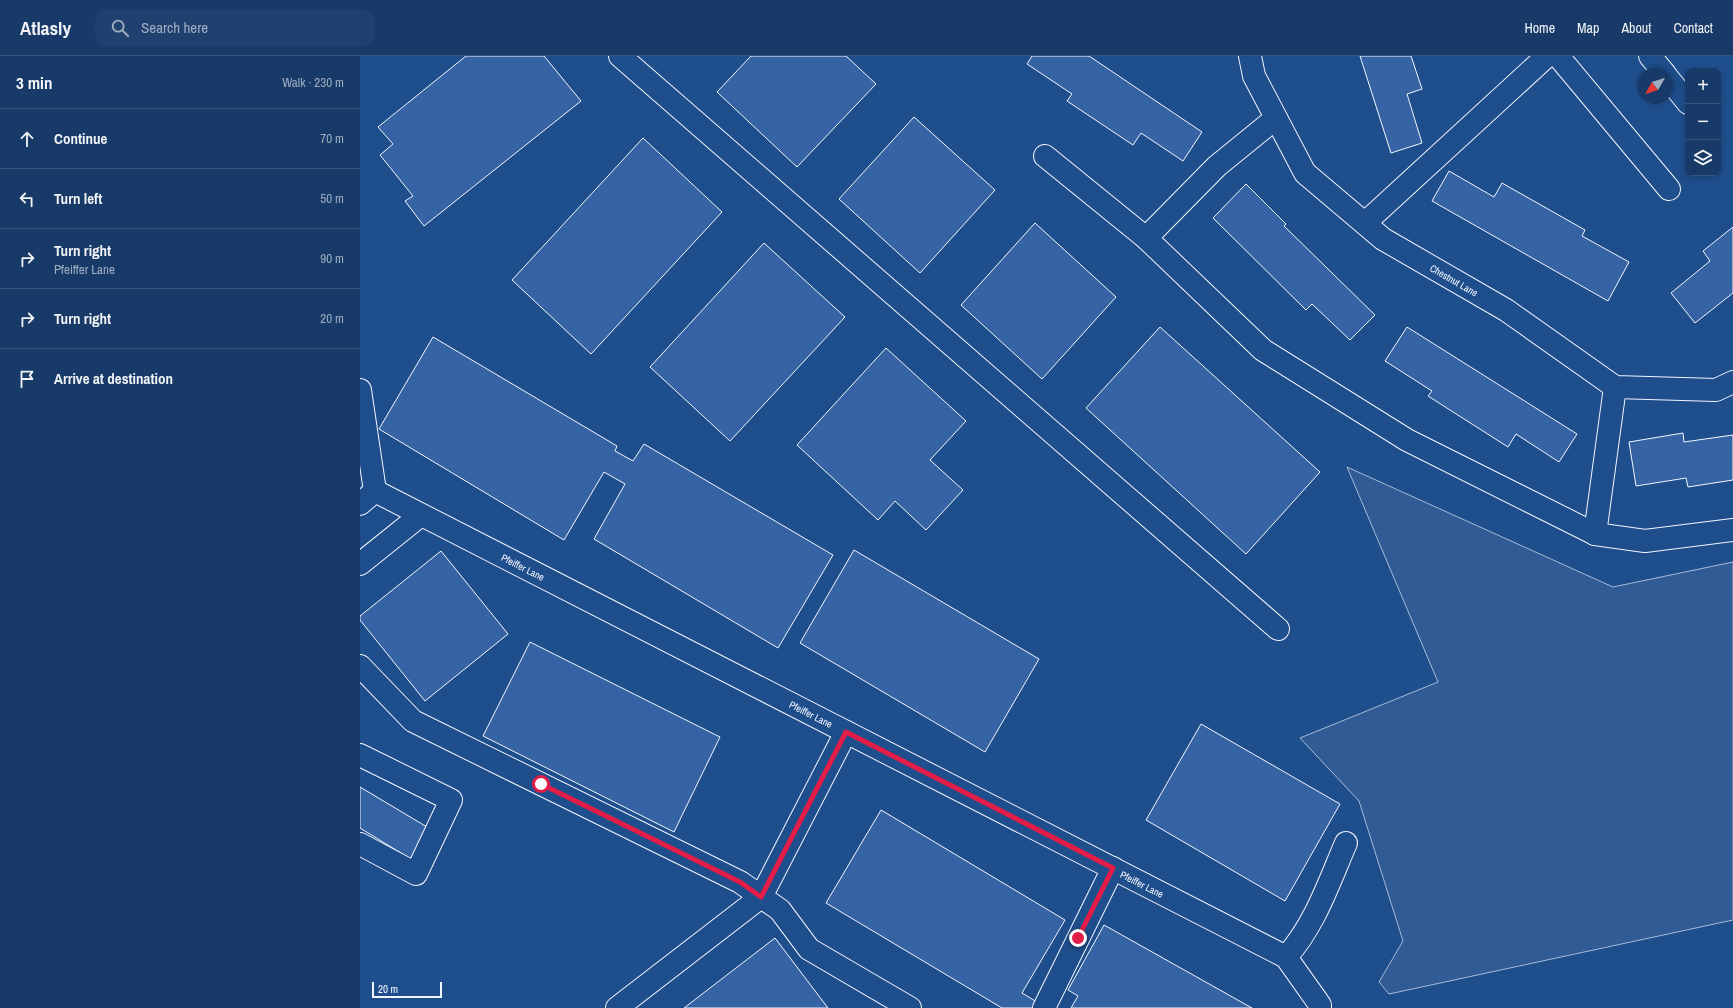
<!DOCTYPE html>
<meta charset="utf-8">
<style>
body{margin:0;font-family:"Archivo Narrow",sans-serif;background:#20416f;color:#f1f3f6}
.controls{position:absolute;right:12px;top:12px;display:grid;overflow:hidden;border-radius:8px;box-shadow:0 2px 6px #0003}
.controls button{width:36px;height:36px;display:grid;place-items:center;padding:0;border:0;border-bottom:1px solid #36547d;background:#173a69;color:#f1f3f6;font:20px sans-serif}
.compass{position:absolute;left:1277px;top:12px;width:36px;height:36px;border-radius:50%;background:#173a69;box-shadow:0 2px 6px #0003;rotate:231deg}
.scale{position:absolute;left:12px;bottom:10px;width:70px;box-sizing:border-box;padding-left:4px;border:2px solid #f2f6ff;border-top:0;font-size:11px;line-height:14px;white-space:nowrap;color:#f2f6ff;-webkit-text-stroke:3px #1f4e8c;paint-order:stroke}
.stop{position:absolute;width:12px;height:12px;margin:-9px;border:3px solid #e11d48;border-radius:50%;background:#fff}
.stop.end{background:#e11d48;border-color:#fff;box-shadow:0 1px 4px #0008}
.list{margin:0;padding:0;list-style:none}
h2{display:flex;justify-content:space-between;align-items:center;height:52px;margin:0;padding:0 16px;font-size:17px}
h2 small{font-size:13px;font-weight:400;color:#9eadc0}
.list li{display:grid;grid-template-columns:26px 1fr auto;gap:12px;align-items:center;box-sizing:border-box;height:60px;padding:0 16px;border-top:1px solid #36547d}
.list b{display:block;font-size:15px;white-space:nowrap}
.list p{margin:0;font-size:13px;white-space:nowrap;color:#9eadc0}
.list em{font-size:13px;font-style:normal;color:#9eadc0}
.icon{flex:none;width:22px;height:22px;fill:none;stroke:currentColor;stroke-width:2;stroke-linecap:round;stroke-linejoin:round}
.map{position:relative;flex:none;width:1373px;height:952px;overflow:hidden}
header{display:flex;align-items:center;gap:24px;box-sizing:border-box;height:56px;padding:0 20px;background:#173a69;border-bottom:1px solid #36547d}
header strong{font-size:19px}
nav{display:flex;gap:22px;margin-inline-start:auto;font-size:14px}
.search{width:280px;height:36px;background:#20416f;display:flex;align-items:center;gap:10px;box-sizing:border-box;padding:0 14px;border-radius:12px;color:#9eadc0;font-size:15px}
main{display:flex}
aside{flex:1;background:#173a69}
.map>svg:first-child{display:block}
</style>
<header>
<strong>Atlasly</strong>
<div class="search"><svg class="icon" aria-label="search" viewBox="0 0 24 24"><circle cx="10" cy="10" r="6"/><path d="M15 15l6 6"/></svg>Search here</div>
<nav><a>Home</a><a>Map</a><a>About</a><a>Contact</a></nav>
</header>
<main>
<aside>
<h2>3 min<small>Walk · 230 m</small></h2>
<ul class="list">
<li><svg class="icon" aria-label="ahead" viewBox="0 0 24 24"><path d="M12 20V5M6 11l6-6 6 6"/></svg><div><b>Continue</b></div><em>70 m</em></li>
<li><svg class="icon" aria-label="left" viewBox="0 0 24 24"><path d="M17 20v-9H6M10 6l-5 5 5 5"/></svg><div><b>Turn left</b></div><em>50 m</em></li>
<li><svg class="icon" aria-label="right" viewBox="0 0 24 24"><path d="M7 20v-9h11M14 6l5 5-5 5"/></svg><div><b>Turn right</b><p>Pfeiffer Lane</p></div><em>90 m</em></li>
<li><svg class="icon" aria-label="right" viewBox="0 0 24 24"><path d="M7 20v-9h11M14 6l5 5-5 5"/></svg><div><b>Turn right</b></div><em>20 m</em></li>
<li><svg class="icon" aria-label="arrive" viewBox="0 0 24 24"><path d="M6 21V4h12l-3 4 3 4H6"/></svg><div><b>Arrive at destination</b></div></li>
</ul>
</aside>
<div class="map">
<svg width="1373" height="952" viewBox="0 0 1373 952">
<rect width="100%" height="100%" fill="#1f4e8c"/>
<polygon fill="#305b95" stroke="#a8bbd7" points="987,411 1253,531 1373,506 1373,864 1029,938 1019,926 1043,885 999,745 940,682 1078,626"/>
<g fill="#3563a3" stroke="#f2f6ff">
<polygon points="106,0 184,0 221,45 64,170 45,145 53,140 20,99 33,88 18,71"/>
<polygon points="391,0 486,0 516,28 437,111 357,36"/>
<polygon points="672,0 729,0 842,76 823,105 781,77 773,89 707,45 712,38 667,8"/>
<polygon points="1000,0 1051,0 1062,33 1047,38 1062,87 1031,97"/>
<polygon points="554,61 635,134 560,217 479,143"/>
<polygon points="283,82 362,156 231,298 152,224"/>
<polygon points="1089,115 1134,141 1142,127 1225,174 1222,180 1269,206 1248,245 1072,145"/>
<polygon points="886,128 926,168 924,170 1015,259 990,284 952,248 946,254 853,162"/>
<polygon points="675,167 756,241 682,323 601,249"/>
<polygon points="1373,171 1373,237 1335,267 1311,237 1350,205 1343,195"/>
<polygon points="404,187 485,261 370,385 290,311"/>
<polygon points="800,271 960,416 886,498 726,352"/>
<polygon points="1047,271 1217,378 1199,406 1156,378 1148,391 1068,340 1072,335 1025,305"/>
<polygon points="73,281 257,390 255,395 273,405 284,388 473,499 418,592 234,483 265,428 244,416 204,484 19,373"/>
<polygon points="526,292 606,365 570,404 603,434 566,474 535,445 518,464 437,389"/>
<polygon points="1323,377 1324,386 1373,379 1373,424 1328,431 1326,422 1276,430 1269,386"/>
<polygon points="494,494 679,603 625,696 440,587"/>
<polygon points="81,495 148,578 65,645 0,564 0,560"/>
<polygon points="170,586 360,681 314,776 123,680"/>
<polygon points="841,668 980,748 925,845 786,764"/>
<polygon points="0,731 72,774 54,805 0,772"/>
<polygon points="521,754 705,864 662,937 677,946 674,952 642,952 466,847"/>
<polygon points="744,869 892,952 711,952 718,940 708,934"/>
<polygon points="415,882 468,952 324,952"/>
</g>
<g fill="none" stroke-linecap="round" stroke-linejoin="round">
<defs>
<g id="minor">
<polyline points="260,0 918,573"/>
<polyline points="890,0 894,20 945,117 1023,183 1146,254 1255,331 1356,334 1373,326"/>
<polyline points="1198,0 1309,133"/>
<polyline points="1290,0 1305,18"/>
<polyline points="1307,21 1328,47"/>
<polyline points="685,100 786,182 903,294 1047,384 1235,478 1285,485 1373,474"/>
<polyline points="1005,167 1187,0"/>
<polyline points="786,182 857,110 916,62"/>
<polyline points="0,334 15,435"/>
<polyline points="0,448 15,435 926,901 960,949 960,952"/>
<polyline points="1235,478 1255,331"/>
<polyline points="0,508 61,459"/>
<polyline points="0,610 53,665 380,826 420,854 449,893 550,952"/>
<polyline points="0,699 91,744 56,818 0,788"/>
<path d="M926,901C955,869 969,826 986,787"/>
<polyline points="257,952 401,841 486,676"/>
<polyline points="684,952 753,812"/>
</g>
</defs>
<use href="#minor" stroke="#f2f6ff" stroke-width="24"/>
<use href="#minor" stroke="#1f4e8c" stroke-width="22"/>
</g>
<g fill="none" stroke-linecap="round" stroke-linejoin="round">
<polyline stroke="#e11d48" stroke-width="5" points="181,728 380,826 401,841 486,676 753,812 718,882"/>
</g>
<g text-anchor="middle" stroke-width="3" stroke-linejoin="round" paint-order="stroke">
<g font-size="10" fill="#f2f6ff" stroke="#1f4e8c">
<text transform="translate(1094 224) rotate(30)" y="4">Chestnut Lane</text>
<text transform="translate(163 511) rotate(27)" y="4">Pfeiffer Lane</text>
<text transform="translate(451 658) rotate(27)" y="4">Pfeiffer Lane</text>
<text transform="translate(782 828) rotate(27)" y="4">Pfeiffer Lane</text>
</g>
</g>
</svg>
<div class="controls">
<button>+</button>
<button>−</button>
<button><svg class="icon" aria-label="layers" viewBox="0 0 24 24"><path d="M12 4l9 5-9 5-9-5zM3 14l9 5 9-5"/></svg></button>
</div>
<svg class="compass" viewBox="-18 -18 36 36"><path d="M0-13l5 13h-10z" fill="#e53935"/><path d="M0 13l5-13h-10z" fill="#9eadc0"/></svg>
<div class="scale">20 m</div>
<div class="stop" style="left:181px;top:728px"></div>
<div class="stop end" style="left:718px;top:882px"></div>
</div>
</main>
